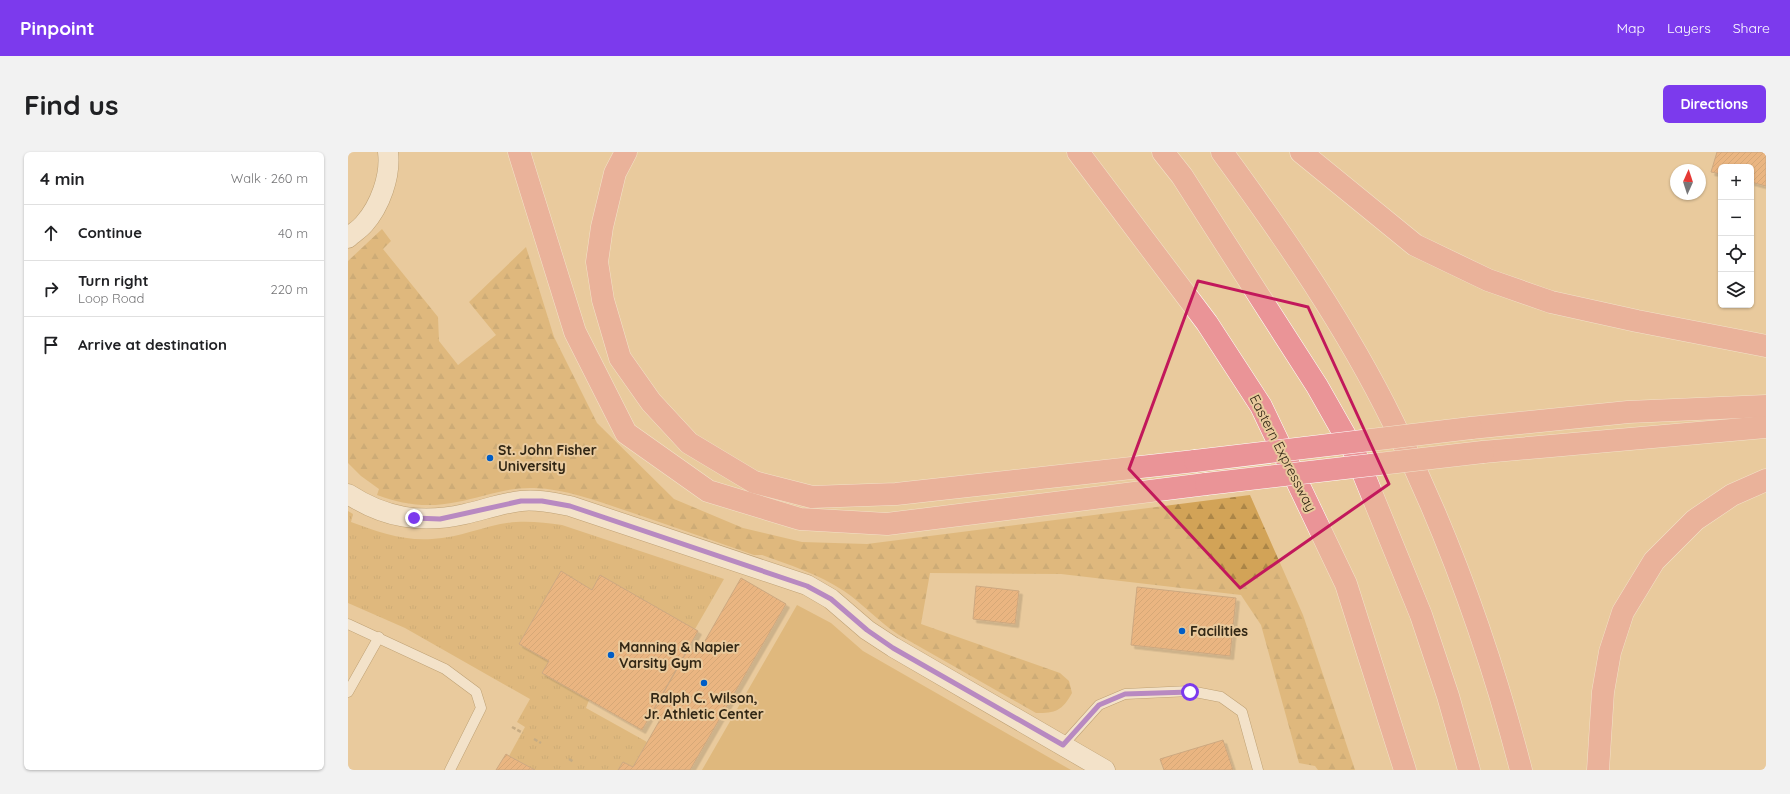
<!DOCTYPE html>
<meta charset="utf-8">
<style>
body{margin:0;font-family:Quicksand,sans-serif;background:#f2f2f2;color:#202124}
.controls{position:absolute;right:12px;top:12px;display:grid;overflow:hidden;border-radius:6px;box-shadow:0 1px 3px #0004}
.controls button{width:36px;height:36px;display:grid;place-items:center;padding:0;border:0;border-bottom:1px solid #e0e0e0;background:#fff;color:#202124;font:20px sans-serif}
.compass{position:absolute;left:1322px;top:12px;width:36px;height:36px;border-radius:50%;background:#fff;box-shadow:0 1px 3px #0004;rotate:3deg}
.stop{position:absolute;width:12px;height:12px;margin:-9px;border:3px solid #7c3aed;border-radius:50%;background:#fff}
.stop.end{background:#7c3aed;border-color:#fff;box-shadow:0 1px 4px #0008}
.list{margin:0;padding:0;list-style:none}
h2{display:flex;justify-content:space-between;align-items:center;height:52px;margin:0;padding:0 16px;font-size:17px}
h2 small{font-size:13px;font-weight:400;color:#757577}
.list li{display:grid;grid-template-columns:26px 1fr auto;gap:12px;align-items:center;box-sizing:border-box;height:56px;padding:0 16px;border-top:1px solid #e0e0e0}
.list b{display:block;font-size:15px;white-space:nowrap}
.list p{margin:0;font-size:13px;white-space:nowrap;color:#757577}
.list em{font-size:13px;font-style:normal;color:#757577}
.icon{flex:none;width:22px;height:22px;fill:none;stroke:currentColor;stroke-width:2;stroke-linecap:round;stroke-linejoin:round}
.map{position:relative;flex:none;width:1418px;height:618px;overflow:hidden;border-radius:6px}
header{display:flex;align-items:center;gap:24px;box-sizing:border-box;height:56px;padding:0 20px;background:#7c3aed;color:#fff}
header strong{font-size:19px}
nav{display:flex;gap:22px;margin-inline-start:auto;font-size:14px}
.intro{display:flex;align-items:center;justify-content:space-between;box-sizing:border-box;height:96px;padding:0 24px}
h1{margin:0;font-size:28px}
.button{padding:10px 18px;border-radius:6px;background:#7c3aed;color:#fff;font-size:14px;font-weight:700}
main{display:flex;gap:24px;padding:0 24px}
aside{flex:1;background:#fff;border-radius:6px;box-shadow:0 1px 3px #0004}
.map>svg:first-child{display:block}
</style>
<header>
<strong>Pinpoint</strong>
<nav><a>Map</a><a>Layers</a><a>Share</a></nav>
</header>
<div class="intro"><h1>Find us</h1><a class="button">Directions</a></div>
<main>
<aside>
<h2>4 min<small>Walk · 260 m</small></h2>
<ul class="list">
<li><svg class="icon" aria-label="ahead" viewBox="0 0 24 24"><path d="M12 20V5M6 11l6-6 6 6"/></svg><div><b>Continue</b></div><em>40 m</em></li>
<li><svg class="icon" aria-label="right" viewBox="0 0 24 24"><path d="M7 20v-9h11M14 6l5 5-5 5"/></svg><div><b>Turn right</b><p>Loop Road</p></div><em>220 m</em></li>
<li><svg class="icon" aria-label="arrive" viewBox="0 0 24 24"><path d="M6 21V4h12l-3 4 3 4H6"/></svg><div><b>Arrive at destination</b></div></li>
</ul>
</aside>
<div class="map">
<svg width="1418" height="618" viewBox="0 0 1418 618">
<defs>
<pattern id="grass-tufts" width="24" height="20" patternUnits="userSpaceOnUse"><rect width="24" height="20" fill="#d2a357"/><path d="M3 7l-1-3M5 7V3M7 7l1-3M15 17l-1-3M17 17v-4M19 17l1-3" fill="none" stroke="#ab8547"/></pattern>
<pattern id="forest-firs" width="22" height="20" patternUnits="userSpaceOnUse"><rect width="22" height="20" fill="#d2a357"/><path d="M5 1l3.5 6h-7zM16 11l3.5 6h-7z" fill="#ab8547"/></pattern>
<pattern id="building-hatch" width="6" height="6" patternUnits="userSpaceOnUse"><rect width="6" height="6" fill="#eb9c5e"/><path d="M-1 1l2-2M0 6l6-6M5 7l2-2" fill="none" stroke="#bf7f4c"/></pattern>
<filter id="shadow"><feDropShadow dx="3.5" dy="3.5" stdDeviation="0" flood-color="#0004"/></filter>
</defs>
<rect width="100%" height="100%" fill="#e9ca9d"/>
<path fill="url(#grass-tufts)" d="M0,359L5,362L3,370C30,380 55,389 84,387C113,386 140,372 168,370C184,369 199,371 214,373L376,427L347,477L244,438L213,420L171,492L201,509L194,521L241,548L238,556L299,590L285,615L275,610L270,618H187L161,604L177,575L169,570L182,547L57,476L0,451Z"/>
<path fill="url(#forest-firs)" d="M34,77L43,89L35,97L90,165L91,189L110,213L148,183L121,150L178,95L206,185L249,271L326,347L395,376L454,390L519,392L902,343L955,463L1007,618H970L967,614L951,611L913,473L893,443L713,422L582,421L573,472L712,521L721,529L724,541C714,559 708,561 688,561L551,483C531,470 515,452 496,439C470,422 442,413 414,403H406C365,389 324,374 282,360C251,350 219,337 186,336C158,335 135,345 109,350C81,356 55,353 29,343L31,337L13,324L0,311V109Z"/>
<polygon fill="#d2a357" points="449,453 483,471 515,499 723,618 354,618"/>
<g fill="url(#building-hatch)" stroke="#a97f5f" filter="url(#shadow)">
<polygon points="1369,0 1418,0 1418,34 1403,30 1403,15 1373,15 1373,22 1363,20"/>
<polygon points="213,419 244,438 252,423 350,479 294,578 194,521 201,509 171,492"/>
<polygon points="393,426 438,452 342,618 270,618 275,610 285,615 313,566 304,561 341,496 350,501"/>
<polygon points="628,434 671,439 667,472 625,467"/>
<polygon points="789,435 888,446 882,504 783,493"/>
<polygon points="875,588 885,618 816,618 812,607"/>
<polygon points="158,602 161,604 187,618 148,618"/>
</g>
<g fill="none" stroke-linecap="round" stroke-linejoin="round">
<defs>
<g id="service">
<polyline points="0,472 97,517 128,540 133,556 102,618"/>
<polyline points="0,540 31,485"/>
<polyline points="715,593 751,553 777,542 842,539 873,545 894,560 910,618"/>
</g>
<g id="minor">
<path d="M0,86C5,81 12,77 16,72C32,54 43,24 40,0"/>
<path d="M0,342C37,366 73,372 117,362C135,358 154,351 173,349C190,347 206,351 222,354L459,433L483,447L519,478L545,495L757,618"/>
</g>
<g id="motorway">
<polyline points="171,0 227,180 278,281 360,339 452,367 539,372 858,332"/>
<polyline points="278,0 267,21 254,75 249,110 255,148 272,206 303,250 341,291 406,330 464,345 548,342 847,309"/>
<polyline points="730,0 859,171 913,254 998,432 1057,618"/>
<polyline points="815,0 834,24 969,234 1007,301 1073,463 1100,544 1121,618"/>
<path d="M874,0C937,86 998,174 1045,270C1100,381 1142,498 1173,618"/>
<polyline points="953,0 1067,93 1140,128 1203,150 1289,169 1418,194"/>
<polyline points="1123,276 1280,260 1418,254"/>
<polyline points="1135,300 1418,275"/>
<polyline points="1250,618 1255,540 1262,500 1275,460 1306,409 1347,368 1384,343 1418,328"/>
</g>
</defs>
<use href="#service" stroke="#8b6f44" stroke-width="11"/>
<use href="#minor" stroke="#8b6f44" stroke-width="21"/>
<use href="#motorway" stroke="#fff" stroke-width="23"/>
<g stroke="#9c8664" stroke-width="2.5" stroke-dasharray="4 2" stroke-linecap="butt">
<polyline points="164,575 175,581"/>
<polyline points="186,587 193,591"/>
<polyline points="221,607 226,610"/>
</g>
<use href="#service" stroke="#fff" stroke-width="10"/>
<use href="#minor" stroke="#fff" stroke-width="20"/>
<use href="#motorway" stroke="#ea9497" stroke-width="22"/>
<defs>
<g id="motorway-bridge">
<polyline points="847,309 1123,276"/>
<polyline points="858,332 1135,300"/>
</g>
</defs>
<use href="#motorway-bridge" stroke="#fff" stroke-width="23" stroke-linecap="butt"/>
<use href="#motorway-bridge" stroke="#ea9497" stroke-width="22"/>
</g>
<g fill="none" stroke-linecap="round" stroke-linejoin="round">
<polyline stroke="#7c3aed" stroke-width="5" points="66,366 92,367 173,349 194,349 222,354 459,434 483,447 519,478 545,496 715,593 751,553 777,542 842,540"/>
</g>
<path d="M0 0H1418V618H0ZM850,129L960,155L1041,332L892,436L781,317Z" fill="#e9ca9d" fill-opacity=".55" fill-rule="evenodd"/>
<path fill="none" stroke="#c2185b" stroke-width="3" stroke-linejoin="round" d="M850,129L960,155L1041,332L892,436L781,317Z"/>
<g fill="#005dc6" stroke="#e9ca9d" stroke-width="1.5">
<circle cx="142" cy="306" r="4"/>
<circle cx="834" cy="479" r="4"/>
<circle cx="263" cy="503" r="4"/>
<circle cx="356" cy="531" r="4"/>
</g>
<g text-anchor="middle" stroke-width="4" stroke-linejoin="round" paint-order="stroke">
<g font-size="14" font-weight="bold" fill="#322715" stroke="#e9ca9d" text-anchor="start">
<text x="150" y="303">St. John Fisher<tspan x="150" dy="16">University</tspan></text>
<text x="842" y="484">Facilities</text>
<text x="271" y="500">Manning &amp; Napier<tspan x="271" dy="16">Varsity Gym</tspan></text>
<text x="356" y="551" text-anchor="middle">Ralph C. Wilson,<tspan x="356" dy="16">Jr. Athletic Center</tspan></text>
</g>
<g font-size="14" fill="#322715" stroke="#e9ca9d">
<text transform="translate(935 301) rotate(63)" y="5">Eastern Expressway</text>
</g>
</g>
</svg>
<div class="controls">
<button>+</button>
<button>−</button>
<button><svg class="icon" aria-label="locate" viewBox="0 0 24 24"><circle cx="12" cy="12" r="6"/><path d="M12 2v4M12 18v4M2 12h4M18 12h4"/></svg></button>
<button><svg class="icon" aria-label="layers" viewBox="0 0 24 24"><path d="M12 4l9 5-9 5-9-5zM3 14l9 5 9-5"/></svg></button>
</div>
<svg class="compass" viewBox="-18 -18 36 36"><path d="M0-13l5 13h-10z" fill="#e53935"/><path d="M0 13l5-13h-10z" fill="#757577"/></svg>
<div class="stop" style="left:842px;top:540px"></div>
<div class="stop end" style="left:66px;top:366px"></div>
</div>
</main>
